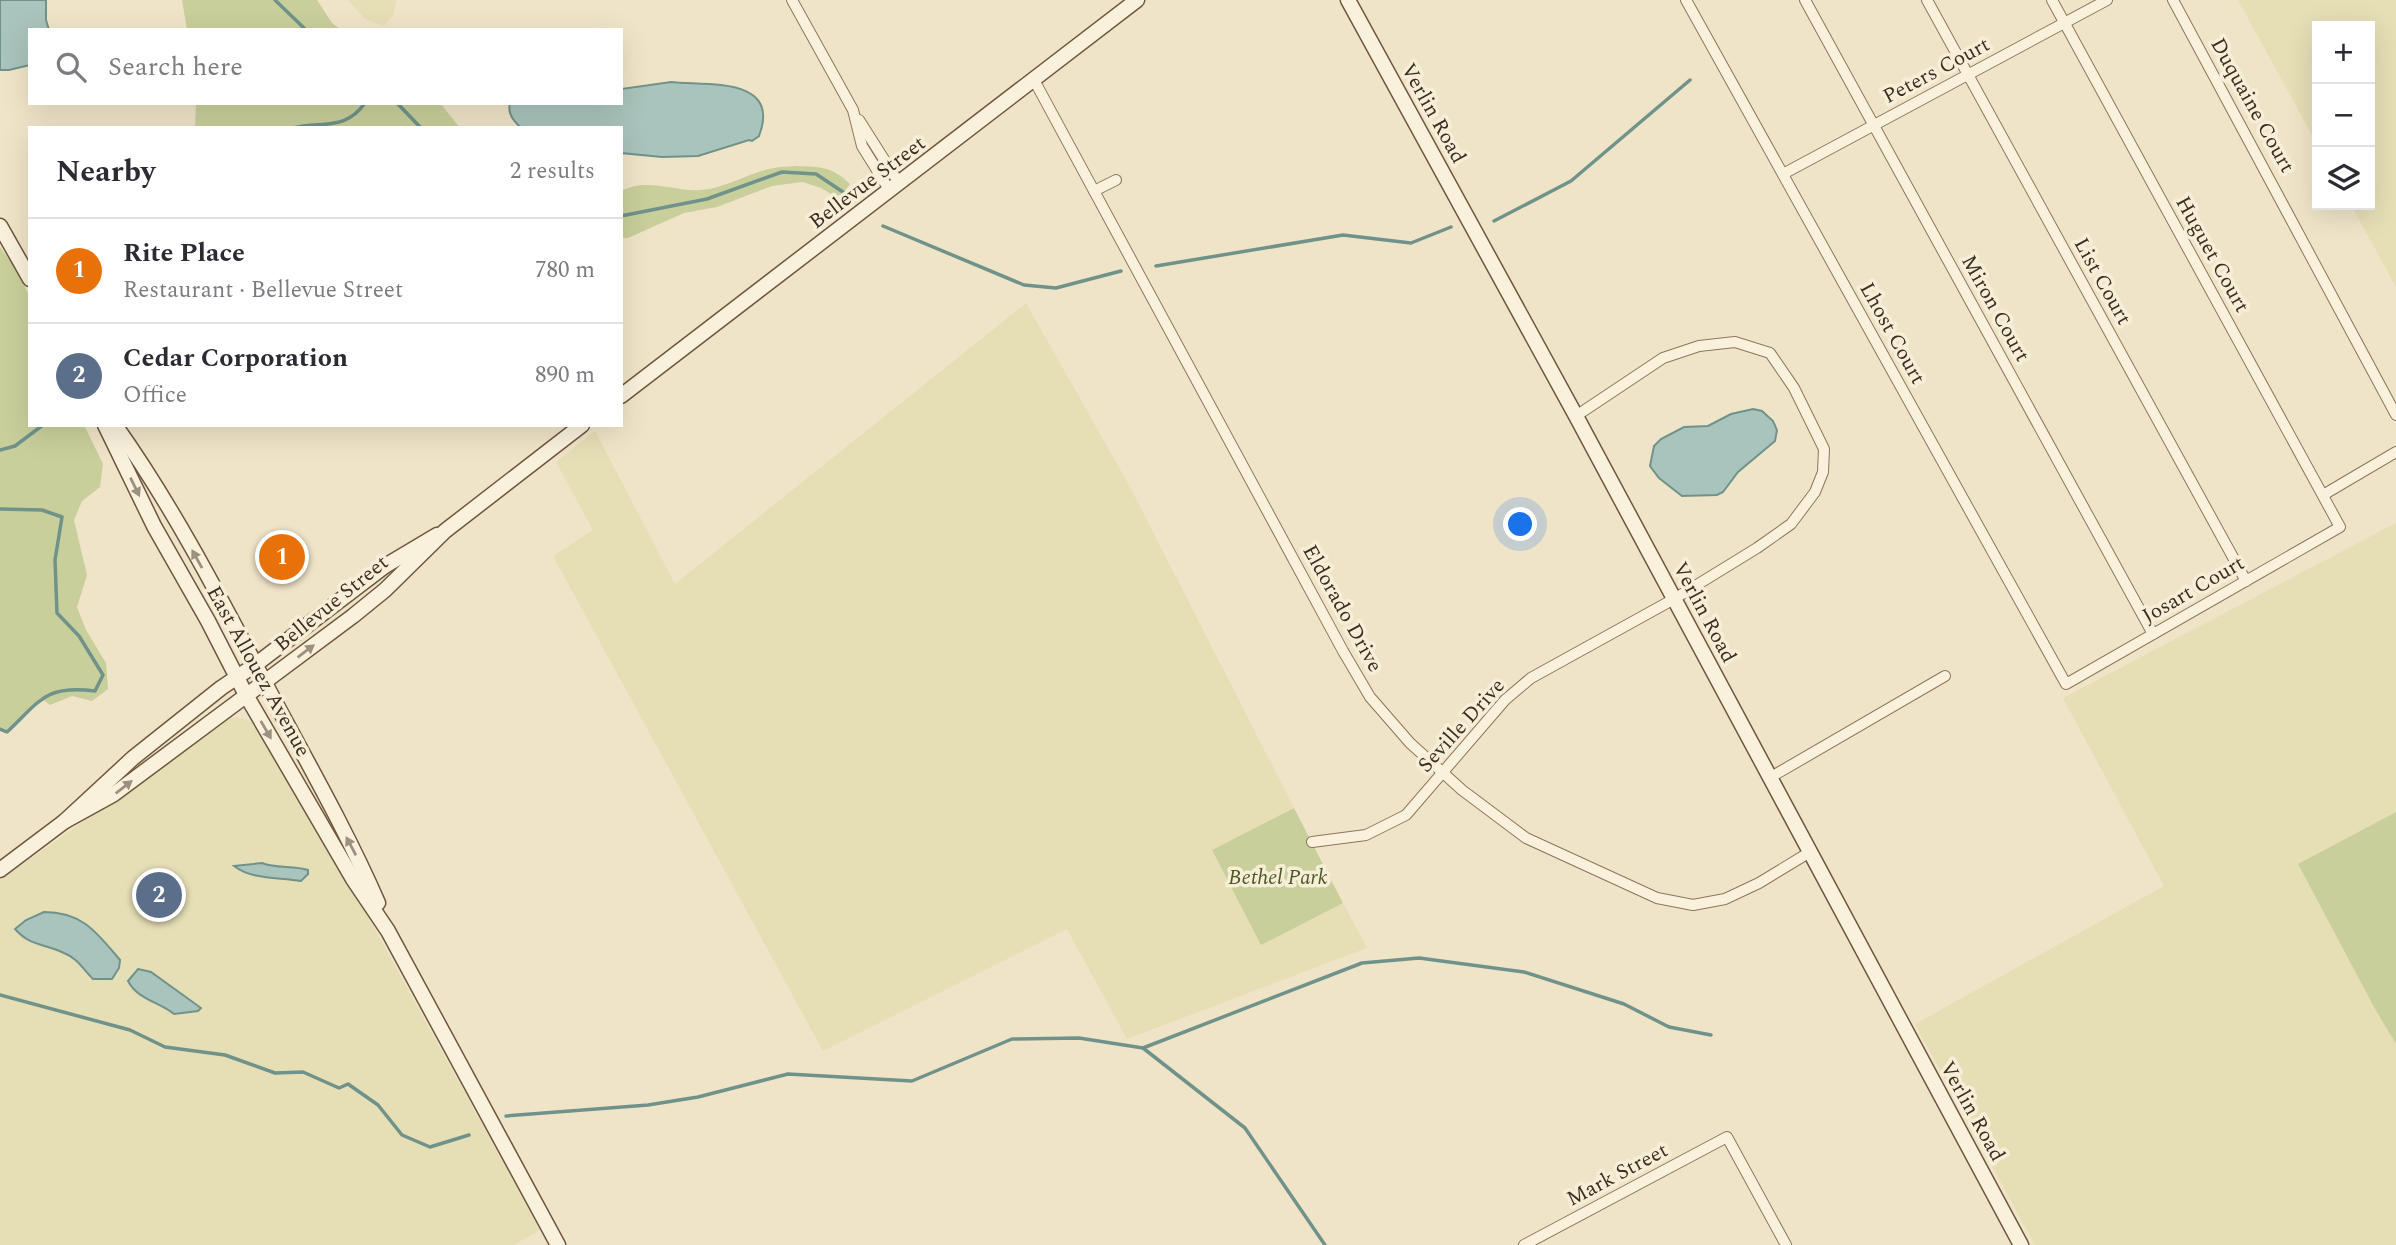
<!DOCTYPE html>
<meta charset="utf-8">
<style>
body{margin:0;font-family:Spectral,serif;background:#f2f2f3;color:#2b2b33}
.controls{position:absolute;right:21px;top:21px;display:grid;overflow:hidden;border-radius:0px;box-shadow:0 7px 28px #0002}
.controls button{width:63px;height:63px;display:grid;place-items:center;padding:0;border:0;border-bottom:2px solid #e1e1e2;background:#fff;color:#2b2b33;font:35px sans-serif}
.you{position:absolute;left:1521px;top:525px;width:24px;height:24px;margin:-18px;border:5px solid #fff;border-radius:50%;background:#1a73e8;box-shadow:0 0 0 10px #1a73e833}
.badge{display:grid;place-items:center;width:46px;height:46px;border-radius:50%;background:#2563eb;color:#fff;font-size:23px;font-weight:700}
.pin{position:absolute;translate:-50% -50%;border:4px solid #fff;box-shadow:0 2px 7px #0006}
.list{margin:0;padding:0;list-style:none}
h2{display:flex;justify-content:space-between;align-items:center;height:91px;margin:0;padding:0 28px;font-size:30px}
h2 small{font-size:23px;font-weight:400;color:#7c7c81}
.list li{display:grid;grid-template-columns:46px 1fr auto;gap:21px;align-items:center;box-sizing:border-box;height:105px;padding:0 28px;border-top:2px solid #e1e1e2}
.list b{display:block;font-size:26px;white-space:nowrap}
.list p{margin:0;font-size:23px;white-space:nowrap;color:#7c7c81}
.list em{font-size:23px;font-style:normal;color:#7c7c81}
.icon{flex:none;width:38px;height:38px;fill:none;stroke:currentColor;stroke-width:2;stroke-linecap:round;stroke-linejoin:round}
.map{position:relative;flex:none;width:2396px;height:1245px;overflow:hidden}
.search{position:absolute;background:#fff;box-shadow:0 7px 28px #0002;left:28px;top:28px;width:595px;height:77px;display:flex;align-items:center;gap:18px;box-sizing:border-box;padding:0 24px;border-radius:0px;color:#7c7c81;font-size:26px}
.panel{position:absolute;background:#fff;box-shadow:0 7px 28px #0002;left:28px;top:126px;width:595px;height:301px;border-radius:0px}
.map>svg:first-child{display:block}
</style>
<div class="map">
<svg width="2396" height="1245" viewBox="0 0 2396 1245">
<rect width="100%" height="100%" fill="#f0e4c8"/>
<g fill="#e6deb5">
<polygon points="348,0 396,0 394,14 384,26 365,19"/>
<polygon points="2238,0 2396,0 2396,287 2351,205 2370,205 2370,26 2317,26 2317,144"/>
<polygon points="1026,303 1130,487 1294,808 1212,850 1261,944 1343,903 1367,948 1127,1039 1067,929 823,1051 553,556 593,530 556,462 595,431 675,584"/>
<polygon points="2396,523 2396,812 2298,864 2375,1009 2396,1044 2396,1245 2035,1245 1915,1024 2164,886 2063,698"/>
<polygon points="232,717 249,720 257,728 327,842 540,1230 514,1245 0,1245 0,880"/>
</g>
<g fill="#c9cf9b">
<polygon points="182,0 317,0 332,23 341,30 187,30"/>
<polygon points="196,103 440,103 460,128 195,128"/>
<path d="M796,166C822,167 831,166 850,184L842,195L834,196L821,188L802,182L772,186L717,207L684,213L628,238H621V191C648,177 674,192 701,190C727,188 749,172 774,168C781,166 789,167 796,166Z"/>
<polygon points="0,247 12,263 30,297 30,425 84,425 103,464 100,487 82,501 74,520 87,575 77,607 86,630 106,663 108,689 92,701 72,696 50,705 42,699 7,732 0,729"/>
<polygon points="1294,808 1343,903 1261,945 1212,850"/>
<polygon points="2396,812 2396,1044 2375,1009 2298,864"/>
</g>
<g fill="#a9c4bc" stroke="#6f938a" stroke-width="2">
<polygon points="0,0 46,0 46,20 49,30 30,30 30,65 9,70 0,70"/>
<path d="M671,82C706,86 782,76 759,136L752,141L749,140L698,156L662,157L621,153V128H521C514,121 507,114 510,103H621V89Z"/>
<polygon points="1753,409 1762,411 1773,421 1777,430 1775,441 1738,472 1723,492 1717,495 1682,496 1659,478 1650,466 1654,446 1661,439 1684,427 1708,426 1731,414"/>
<path d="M262,863C277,869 293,865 308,870V874L301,881C279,877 252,880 234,866Z"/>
<path d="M44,912C83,912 97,933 120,960L119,968L112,979H93C83,969 77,958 64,953C44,943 31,947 15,929L26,920Z"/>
<path d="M138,969L151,972L201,1008L198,1011L174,1014C159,1002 137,999 128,981Z"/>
</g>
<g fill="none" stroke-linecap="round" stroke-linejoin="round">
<g stroke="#6f938a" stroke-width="3.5">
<polyline points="275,0 306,30"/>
<polyline points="397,103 421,128"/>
<path d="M293,128C323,121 345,131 365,103"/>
<polyline points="621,216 707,199 782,172 816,174 846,194"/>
<polyline points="1494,221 1571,181 1690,80"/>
<polyline points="883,226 1024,285 1056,288 1121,271"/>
<polyline points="1156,266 1343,235 1411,243 1451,227"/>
<polyline points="0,450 15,446 43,425"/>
<path d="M0,509L42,510L62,517L55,560L57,613L79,636L103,675L95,691C45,685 41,700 7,732L0,729"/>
<polyline points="0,995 130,1030 165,1047 225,1055 275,1073 303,1072 339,1088 348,1084 378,1105 402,1135 430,1147 469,1135"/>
<polyline points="1143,1048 1362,963 1419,958 1524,972 1624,1004 1669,1027 1711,1035"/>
<polyline points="506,1116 648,1105 698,1097 788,1074 912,1081 1012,1039 1079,1038 1143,1048 1245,1128 1325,1245"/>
</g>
<defs>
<g id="street">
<polyline points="792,0 853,110 862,146 890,191"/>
<polyline points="1686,0 2066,684 2340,527 2052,0"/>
<polyline points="1805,0 2153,634"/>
<polyline points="1927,0 2246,581"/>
<polyline points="2173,0 2396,415"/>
<polyline points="1034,80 1343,651 1370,697 1410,743 1462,790 1526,838 1657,898 1693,905 1725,899 1759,883 1810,852"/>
<polyline points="859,120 899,183"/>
<polyline points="1783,174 2107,0"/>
<polyline points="1094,191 1116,180"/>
<polyline points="2323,495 2396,452"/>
<polyline points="1771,777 1945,676"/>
<polyline points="1312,842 1366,835 1406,815 1505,700 1531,678 1674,599 1757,548 1791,524 1815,492 1823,472 1824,449 1794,388 1770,353 1735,342 1699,346 1663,358 1576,416"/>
<polyline points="1524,1245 1727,1137 1786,1245"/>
</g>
<g id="secondary">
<polyline points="1348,0 1576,416 2021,1245"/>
<polyline points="0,226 30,279"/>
<polyline points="621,396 1137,0"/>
<polyline points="105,425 154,526 208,621 246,695 353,879 388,931 558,1245"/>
<path d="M115,425C175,509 226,609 274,700C310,767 348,834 378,903"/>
<polyline points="65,821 114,794 353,616 385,590 445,531 582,425"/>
<polyline points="0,870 65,821 133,758 221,688 255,665 385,566 437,535"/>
</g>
</defs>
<use href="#street" stroke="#8d765c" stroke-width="12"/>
<use href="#secondary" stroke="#6f573f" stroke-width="17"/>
<use href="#street" stroke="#faf1dc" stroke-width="10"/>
<use href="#secondary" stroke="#faf1dc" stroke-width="14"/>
</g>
<defs><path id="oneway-solid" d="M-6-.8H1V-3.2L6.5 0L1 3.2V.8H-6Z" transform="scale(1.75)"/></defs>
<g fill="#9c907e">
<use href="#oneway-solid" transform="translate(135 487) rotate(64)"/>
<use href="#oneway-solid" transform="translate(197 559) rotate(-119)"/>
<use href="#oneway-solid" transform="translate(306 651) rotate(-37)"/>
<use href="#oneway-solid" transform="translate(266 730) rotate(60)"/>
<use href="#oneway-solid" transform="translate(124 787) rotate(-38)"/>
<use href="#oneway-solid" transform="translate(351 846) rotate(-118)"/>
</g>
<g text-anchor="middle" stroke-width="7" stroke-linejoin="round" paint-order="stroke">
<g font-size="21" fill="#3d2e20" stroke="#f7eed8">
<text transform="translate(1936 70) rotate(-28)" y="7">Peters Court</text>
<text transform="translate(2253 105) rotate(61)" y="7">Duquaine Court</text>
<text transform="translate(1434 113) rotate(61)" y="7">Verlin Road</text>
<text transform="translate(867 182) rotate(-37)" y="7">Bellevue Street</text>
<text transform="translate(2213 254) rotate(61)" y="7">Huguet Court</text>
<text transform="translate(2103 281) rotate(61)" y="7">List Court</text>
<text transform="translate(1996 308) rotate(61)" y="7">Miron Court</text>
<text transform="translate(1893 333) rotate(61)" y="7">Lhost Court</text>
<text transform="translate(2193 589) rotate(-30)" y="7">Josart Court</text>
<text transform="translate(331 603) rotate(-39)" y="7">Bellevue Street</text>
<text transform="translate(1343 608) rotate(61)" y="7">Eldorado Drive</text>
<text transform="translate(1705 612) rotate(62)" y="7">Verlin Road</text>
<text transform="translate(259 671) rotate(61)" y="7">East Allouez Avenue</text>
<text transform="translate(1461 725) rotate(-48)" y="7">Seville Drive</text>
<text transform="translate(1973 1111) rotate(61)" y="7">Verlin Road</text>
<text transform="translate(1617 1174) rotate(-28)" y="7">Mark Street</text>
</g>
<g font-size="21" font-style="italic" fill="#4d5a26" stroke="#f7eed8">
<text x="1278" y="884">Bethel Park</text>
</g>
</g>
</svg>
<div class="controls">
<button>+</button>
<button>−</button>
<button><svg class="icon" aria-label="layers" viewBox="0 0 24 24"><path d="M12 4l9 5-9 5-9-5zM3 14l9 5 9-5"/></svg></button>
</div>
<div class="you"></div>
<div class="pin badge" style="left:282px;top:557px;background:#e8710a">1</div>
<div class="pin badge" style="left:159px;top:895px;background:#5c6f8a">2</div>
<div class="search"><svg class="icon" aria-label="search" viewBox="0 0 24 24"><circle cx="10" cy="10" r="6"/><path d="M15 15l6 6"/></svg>Search here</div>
<section class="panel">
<h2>Nearby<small>2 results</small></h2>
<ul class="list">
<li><span class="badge" style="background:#e8710a">1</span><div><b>Rite Place</b><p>Restaurant · Bellevue Street</p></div><em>780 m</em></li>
<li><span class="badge" style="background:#5c6f8a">2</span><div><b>Cedar Corporation</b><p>Office</p></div><em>890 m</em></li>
</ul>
</section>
</div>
